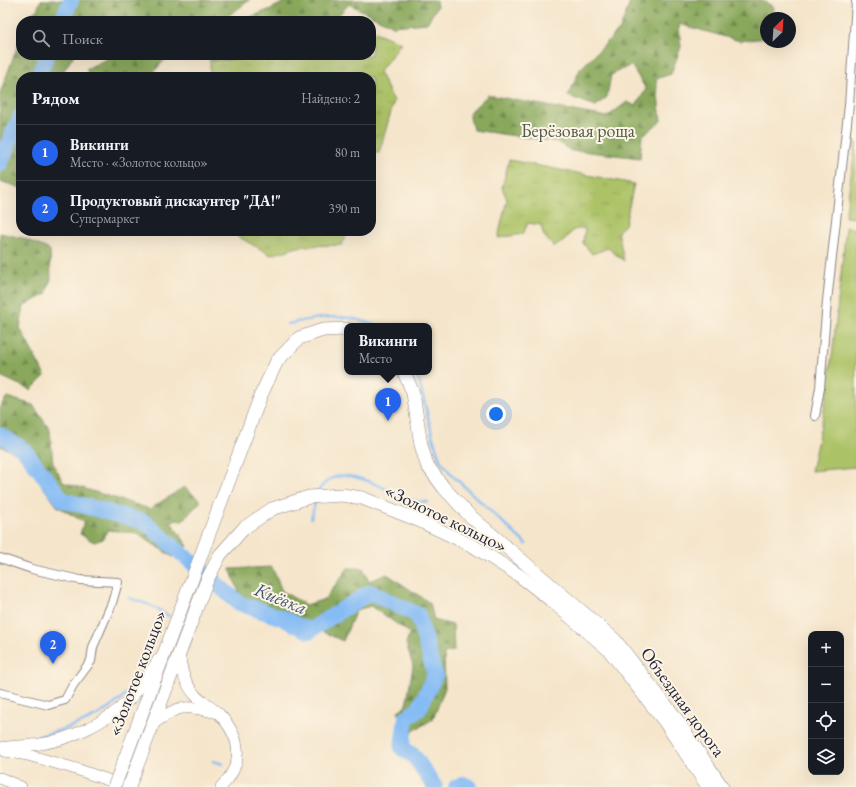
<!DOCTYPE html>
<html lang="ru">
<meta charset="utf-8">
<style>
body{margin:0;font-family:"EB Garamond",serif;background:#20242c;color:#f1f3f6}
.controls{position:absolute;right:12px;bottom:12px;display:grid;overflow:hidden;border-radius:8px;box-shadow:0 4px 16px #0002}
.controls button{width:36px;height:36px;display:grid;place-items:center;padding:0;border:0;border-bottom:1px solid #363941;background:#171b24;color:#f1f3f6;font:20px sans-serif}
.compass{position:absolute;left:760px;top:12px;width:36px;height:36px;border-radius:50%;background:#171b24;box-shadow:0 4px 16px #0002;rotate:25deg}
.you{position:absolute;left:496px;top:414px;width:14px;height:14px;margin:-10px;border:3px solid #fff;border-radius:50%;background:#1a73e8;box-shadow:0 0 0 6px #1a73e833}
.badge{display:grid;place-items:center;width:26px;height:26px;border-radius:50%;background:#2563eb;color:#fff;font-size:13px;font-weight:700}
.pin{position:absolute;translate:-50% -33px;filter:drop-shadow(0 1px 2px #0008)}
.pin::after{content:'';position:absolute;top:21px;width:14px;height:12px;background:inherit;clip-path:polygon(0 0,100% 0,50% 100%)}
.popup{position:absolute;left:344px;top:323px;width:88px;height:52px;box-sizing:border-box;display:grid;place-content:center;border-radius:8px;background:#171b24;filter:drop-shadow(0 1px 3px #0005);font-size:13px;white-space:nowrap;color:#9ea1a6}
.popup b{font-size:15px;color:#f1f3f6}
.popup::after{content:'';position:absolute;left:50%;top:100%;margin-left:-8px;border:8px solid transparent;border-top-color:#171b24}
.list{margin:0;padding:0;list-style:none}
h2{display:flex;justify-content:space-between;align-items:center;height:52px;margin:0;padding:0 16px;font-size:17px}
h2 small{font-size:13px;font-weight:400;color:#9ea1a6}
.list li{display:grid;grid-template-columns:26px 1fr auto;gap:12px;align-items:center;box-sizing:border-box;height:56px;padding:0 16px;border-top:1px solid #363941}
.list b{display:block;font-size:15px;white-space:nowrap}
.list p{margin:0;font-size:13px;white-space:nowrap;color:#9ea1a6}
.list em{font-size:13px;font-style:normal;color:#9ea1a6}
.icon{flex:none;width:22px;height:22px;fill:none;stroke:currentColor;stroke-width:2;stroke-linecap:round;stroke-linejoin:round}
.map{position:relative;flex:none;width:856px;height:787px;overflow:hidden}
.search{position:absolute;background:#171b24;box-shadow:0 4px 16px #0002;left:16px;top:16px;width:360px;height:44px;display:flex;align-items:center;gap:10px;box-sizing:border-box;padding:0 14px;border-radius:16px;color:#9ea1a6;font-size:15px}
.panel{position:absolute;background:#171b24;box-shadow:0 4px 16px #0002;left:16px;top:72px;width:360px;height:164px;border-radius:16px}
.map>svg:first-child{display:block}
</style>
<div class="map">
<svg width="856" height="787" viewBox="0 0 856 787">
<defs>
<pattern id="grass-tufts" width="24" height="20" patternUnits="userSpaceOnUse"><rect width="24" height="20" fill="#acc266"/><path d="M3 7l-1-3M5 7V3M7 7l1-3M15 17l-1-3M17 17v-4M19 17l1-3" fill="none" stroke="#94a659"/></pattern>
<pattern id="forest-firs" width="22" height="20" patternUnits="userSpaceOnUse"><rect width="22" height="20" fill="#89a85b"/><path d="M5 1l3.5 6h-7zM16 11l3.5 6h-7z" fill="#70884c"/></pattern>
</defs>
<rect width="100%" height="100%" fill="#fcf5e5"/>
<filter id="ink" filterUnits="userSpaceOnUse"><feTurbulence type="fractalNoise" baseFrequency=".025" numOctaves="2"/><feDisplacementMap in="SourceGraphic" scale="8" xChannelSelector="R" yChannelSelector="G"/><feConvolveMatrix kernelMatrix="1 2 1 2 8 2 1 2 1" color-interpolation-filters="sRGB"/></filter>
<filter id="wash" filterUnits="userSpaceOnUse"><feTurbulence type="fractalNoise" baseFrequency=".012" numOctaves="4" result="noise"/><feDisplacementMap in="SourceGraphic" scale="16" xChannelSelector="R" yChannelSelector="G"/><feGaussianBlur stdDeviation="0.9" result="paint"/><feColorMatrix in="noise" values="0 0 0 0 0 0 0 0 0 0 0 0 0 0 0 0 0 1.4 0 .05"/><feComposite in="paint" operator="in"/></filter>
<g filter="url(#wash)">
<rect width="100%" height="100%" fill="#f5e5cb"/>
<g fill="url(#grass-tufts)" stroke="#677250">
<polygon points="371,30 401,43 379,72 394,101 379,153 371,152 371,77 210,77 210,61 253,58 256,55 288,55 299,58 302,55 371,55"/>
<polygon points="509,160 634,184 625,225 618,231 624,261 608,248 592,254 583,243 585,228 573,230 564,241 554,247 544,236 541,225 528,223 523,234 498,238 507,199 502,188"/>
<polygon points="237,231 347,231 347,233 342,245 302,246 271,255 237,236"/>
</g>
<g fill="url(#forest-firs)" stroke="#56654b">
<polygon points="41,0 250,0 221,21 27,21 29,15 37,10"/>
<polygon points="288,0 436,0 437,7 427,23 393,26 349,4 337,17 331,21 240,21 271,9"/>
<polygon points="631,0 761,0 774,7 773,18 766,18 766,38 740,41 679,24 681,47 671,74 656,79 661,121 642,136 640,158 581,151 571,151 558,142 473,130 469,113 488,95 607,117 627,102 636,106 646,89 631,65 611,75 607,97 596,106 568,96 580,69 620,29"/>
<polygon points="21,37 21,55 74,55 63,72 61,77 21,77 21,188 0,181 0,93"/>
<polygon points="115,55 169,55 149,77 90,77 86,69"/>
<polygon points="204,55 256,55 253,58 210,61"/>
<polygon points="0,233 23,238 50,250 51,279 46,294 24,306 20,328 45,376 31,390 0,376"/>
<polygon points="7,397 33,405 50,430 53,463 63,482 150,509 184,487 201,501 183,520 170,521 188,546 173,557 136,533 108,530 103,539 94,542 80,534 84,522 57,506 19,454 0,446 0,406"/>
<polygon points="272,567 282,591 306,605 325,599 348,568 363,568 369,581 387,574 430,603 434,620 453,625 454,651 444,653 445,688 433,719 410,733 398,711 406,706 413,666 406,643 410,633 371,606 356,610 343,641 240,595 230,569"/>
</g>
<g fill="#acc266" stroke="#677250">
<polygon points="856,142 856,218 845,217"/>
<polygon points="846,227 856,229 856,467 811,471 823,416 833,348"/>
</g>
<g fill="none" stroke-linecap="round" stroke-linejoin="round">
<g stroke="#86bcf5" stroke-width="2.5">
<path d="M288,324C317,317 347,312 376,326"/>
<polyline points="416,372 419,380 433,438 440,460 452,475 526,544"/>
<path d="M318,492C338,456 384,490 410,500C415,502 422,502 428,502"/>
<polyline points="311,518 316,500"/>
<polyline points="129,598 150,605 169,616"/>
<path d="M39,736C70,728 105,717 127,693C136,683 143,671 150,660"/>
<polyline points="213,761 223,764"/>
</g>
<g stroke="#86bcf5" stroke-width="16">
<polyline points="62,21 71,0"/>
<polyline points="38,77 47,55"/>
<polyline points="0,164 21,115"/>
<polyline points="0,435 24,450 63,500 145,522 239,603 282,618 309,631 370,592 418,615 435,675 419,709 406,718 402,748 414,756 435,787"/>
<polyline points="456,787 463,784 469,787"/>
</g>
</g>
</g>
<g filter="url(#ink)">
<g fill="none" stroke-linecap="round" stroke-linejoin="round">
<defs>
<g id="minor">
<polyline points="815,416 820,388 827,301 849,105 856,2"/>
<polyline points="0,558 32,569 80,580 118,582 112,603 93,647 91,661 73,685 65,700 48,705 0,693"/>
</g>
<g id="secondary">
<path d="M179,653C182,671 183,680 195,695C202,703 212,707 219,714C241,737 245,763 221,787"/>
<path d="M152,725C176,706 183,704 213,712"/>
<path d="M0,748C13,746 27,746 40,744C69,740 106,722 127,702C140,690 149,674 158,660"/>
<polyline points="5,751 28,755 73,768 128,787"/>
<polyline points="0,778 21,787"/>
</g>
<g id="trunk">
<polyline points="404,372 413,393 421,445 427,465 444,488 469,515 615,640 675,717 722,787"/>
<polyline points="124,761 261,395 277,361 299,338 323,330 347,329"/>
<polyline points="129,787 207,580 220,555 244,528 272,509 309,497 342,495 362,498 418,520 475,547 520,576 552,601 609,650 665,722 708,787"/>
</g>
</defs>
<use href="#minor" stroke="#8c8483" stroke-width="10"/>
<use href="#secondary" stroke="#8c8483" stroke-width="12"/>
<use href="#trunk" stroke="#8c8483" stroke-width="14"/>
<use href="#minor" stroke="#fff" stroke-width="8"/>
<use href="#secondary" stroke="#fff" stroke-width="11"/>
<use href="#trunk" stroke="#fff" stroke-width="13"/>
<defs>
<polyline id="trunk-bridge" points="114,787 124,761"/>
</defs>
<use href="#trunk-bridge" stroke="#8c8483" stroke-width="14" stroke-linecap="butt"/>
<use href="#trunk-bridge" stroke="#fff" stroke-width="13"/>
</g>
</g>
<g text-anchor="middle" stroke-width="4" stroke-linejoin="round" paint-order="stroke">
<g font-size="18" fill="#525a4a" stroke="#fcf5e5">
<text x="578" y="137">Берёзовая роща</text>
</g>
<g font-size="18" fill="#22223b" stroke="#fcf5e5">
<text transform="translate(446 518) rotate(26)" y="6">«Золотое кольцо»</text>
<text transform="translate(137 673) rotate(-69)" y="6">«Золотое кольцо»</text>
<text transform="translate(683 702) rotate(54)" y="6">Объездная дорога</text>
</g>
<g font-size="19" font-style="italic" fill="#45587c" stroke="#fcf5e5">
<text transform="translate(281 598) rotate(22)" y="7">Киёвка</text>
</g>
</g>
</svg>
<div class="controls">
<button>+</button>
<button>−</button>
<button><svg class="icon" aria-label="locate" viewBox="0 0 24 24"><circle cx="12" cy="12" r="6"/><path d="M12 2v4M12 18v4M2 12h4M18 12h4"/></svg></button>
<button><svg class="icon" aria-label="layers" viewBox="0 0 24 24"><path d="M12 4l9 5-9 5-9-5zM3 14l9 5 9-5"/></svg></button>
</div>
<svg class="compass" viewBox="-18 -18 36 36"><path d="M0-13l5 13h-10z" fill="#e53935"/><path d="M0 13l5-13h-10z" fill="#9ea1a6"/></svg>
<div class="you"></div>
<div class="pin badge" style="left:388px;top:421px">1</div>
<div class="popup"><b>Викинги</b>Место</div>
<div class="pin badge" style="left:53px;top:664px">2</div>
<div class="search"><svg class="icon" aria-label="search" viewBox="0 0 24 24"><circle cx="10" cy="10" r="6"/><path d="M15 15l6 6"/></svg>Поиск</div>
<section class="panel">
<h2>Рядом<small>Найдено: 2</small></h2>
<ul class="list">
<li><span class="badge">1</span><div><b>Викинги</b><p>Место · «Золотое кольцо»</p></div><em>80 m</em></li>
<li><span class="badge">2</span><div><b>Продуктовый дискаунтер &quot;ДА!&quot;</b><p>Супермаркет</p></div><em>390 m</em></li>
</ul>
</section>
</div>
